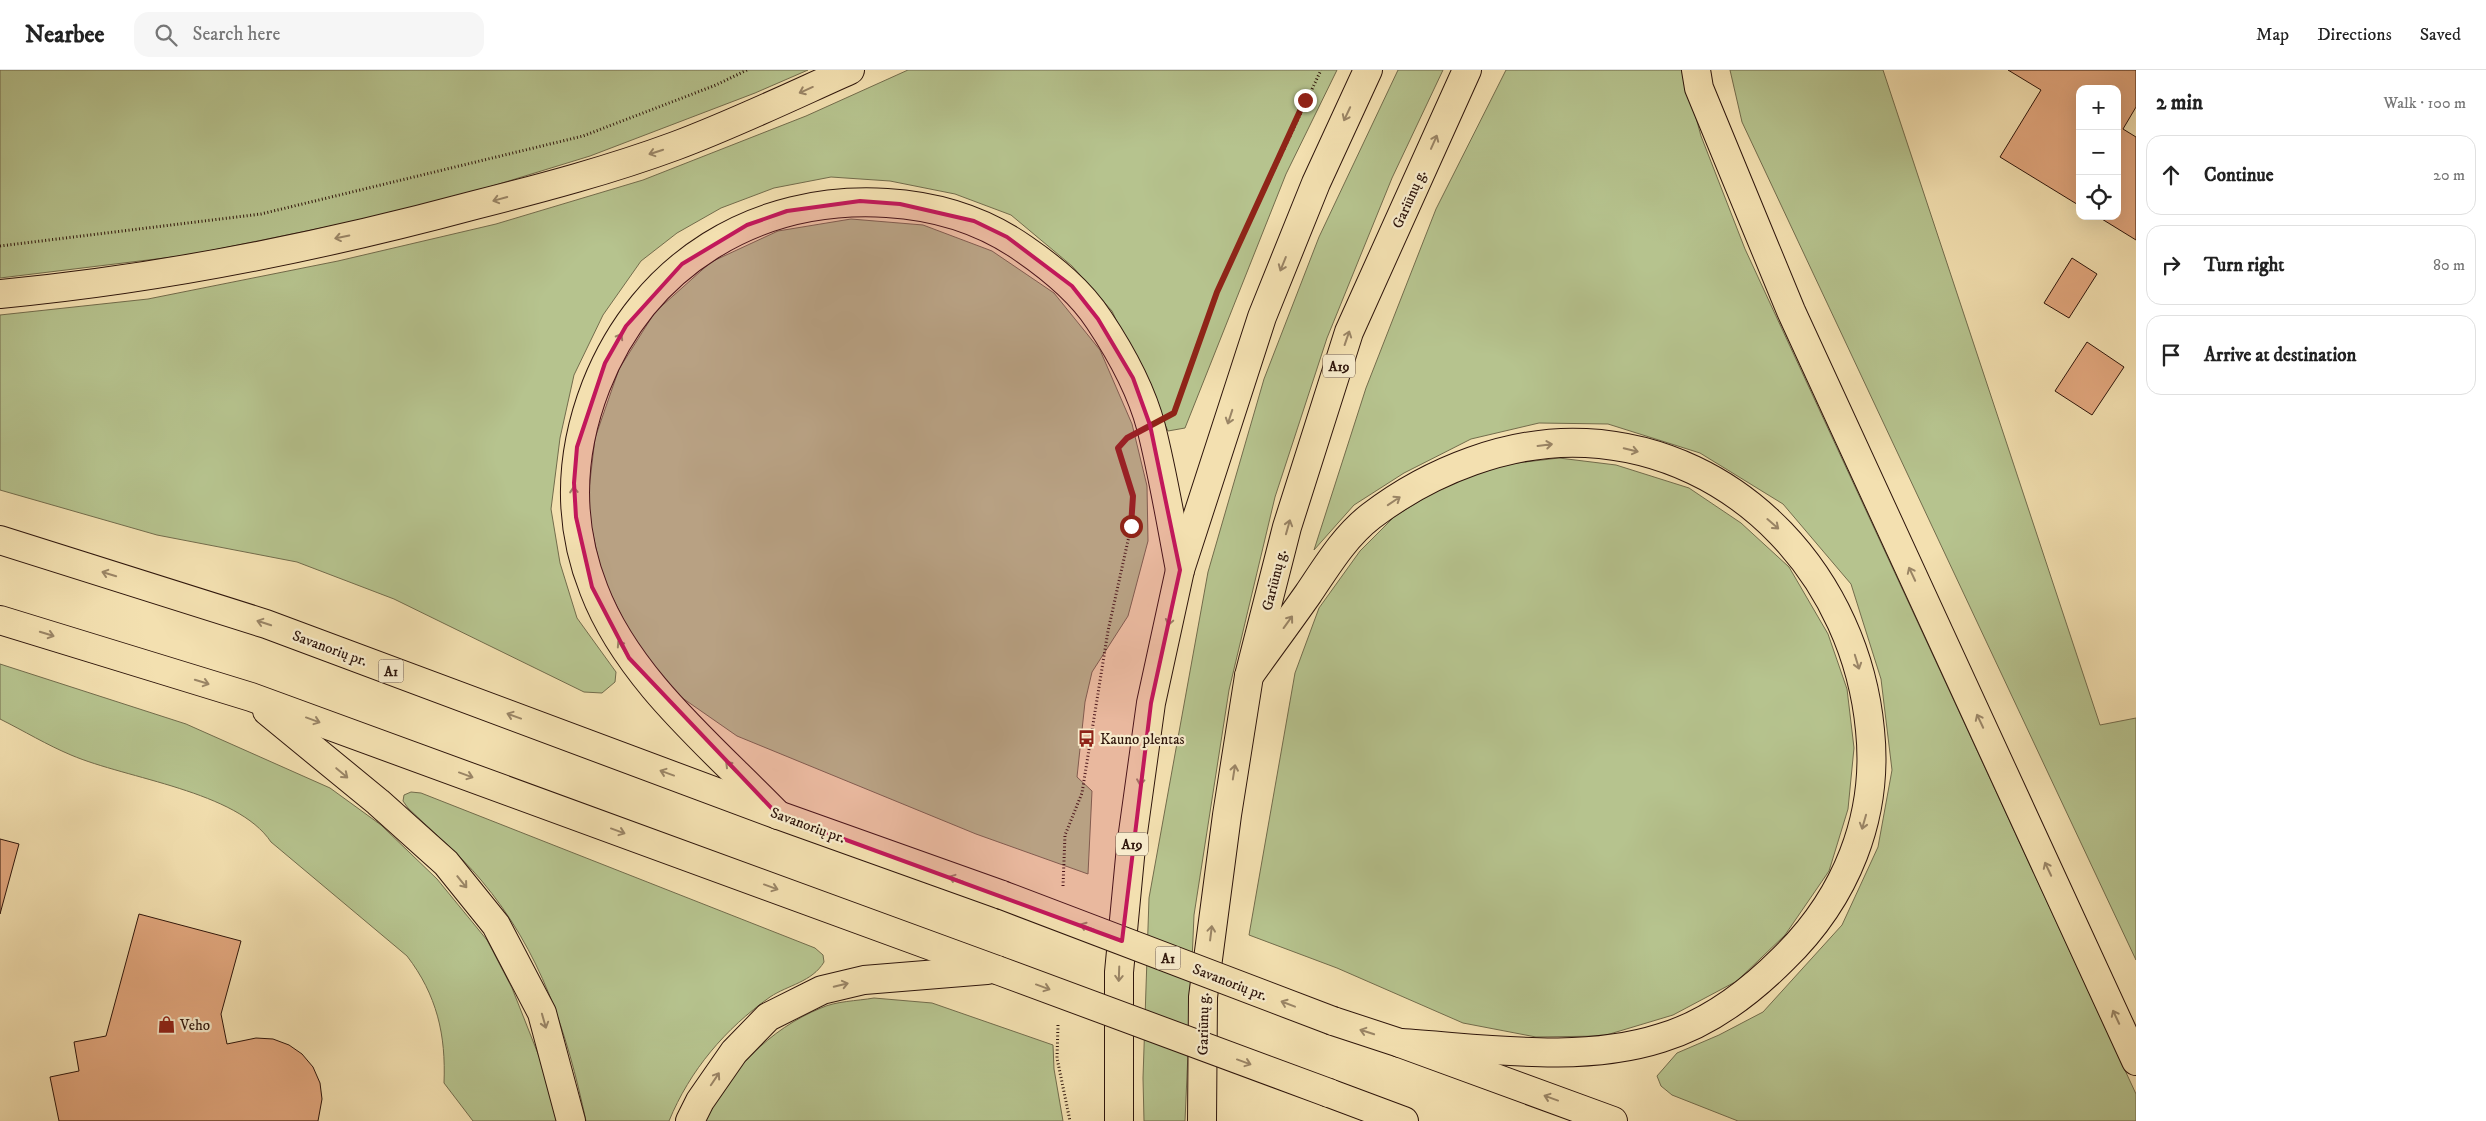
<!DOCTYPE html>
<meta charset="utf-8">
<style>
body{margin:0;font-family:"IM FELL DW Pica",serif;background:#f6f6f6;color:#222}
.controls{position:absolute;right:15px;top:15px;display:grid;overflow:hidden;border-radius:10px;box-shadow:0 5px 20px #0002}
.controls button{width:45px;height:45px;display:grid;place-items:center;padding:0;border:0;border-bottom:1px solid #e0e0e0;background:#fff;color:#222;font:25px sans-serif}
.stop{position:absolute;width:15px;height:15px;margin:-11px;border:4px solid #8f2418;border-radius:50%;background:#fff}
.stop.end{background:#8f2418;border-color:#fff;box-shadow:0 1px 5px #0008}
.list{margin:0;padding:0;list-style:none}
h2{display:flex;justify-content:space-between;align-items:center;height:65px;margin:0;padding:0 20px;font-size:21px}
h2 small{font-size:16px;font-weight:400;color:#767676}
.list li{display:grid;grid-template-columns:32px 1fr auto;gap:15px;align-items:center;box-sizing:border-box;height:80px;margin:0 10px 10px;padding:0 10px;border:1px solid #e0e0e0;border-radius:15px}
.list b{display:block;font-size:19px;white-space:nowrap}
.list em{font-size:16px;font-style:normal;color:#767676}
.icon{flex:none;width:28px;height:28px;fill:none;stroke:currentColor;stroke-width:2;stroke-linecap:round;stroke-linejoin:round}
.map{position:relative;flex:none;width:2136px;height:1051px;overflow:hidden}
header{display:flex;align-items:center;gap:30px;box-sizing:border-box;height:70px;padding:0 25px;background:#fff;border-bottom:1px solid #e0e0e0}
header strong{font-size:24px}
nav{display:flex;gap:28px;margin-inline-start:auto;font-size:18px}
.search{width:350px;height:45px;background:#f6f6f6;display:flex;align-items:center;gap:12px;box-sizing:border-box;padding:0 18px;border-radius:15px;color:#767676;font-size:19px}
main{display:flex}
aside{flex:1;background:#fff}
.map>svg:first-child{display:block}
</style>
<header>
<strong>Nearbee</strong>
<div class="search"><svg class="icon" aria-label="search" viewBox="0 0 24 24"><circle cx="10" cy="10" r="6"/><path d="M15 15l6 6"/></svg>Search here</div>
<nav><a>Map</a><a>Directions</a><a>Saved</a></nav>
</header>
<main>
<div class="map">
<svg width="2136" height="1051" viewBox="0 0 2136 1051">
<rect width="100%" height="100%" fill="#f3e0b0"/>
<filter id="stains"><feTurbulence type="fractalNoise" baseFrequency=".004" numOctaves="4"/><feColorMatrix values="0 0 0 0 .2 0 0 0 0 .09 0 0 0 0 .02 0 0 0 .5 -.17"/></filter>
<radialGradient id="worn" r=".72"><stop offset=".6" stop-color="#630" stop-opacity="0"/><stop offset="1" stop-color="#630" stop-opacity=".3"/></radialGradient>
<g fill="#b6c38e" stroke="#726c4c">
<polygon points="0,0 808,0 755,23 590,86 424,137 189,185 0,208"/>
<polygon points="908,0 1337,0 1286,104 1185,358 1168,361 1112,241 1072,196 1011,145 955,124 890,111 831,107 774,118 721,138 677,163 641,191 603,245 574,305 560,368 551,439 560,493 577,548 616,602 615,612 602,623 584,622 394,529 297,492 157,465 0,420 0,245 148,229 338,191 496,154 643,110 806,46"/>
<polygon points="1398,0 1443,0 1392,108 1327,268 1275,427 1229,620 1194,845 1185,1051 1144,1051 1143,1008 1149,828 1208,502 1264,309 1319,167"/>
<polygon points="1506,0 1683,0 1701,66 1745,179 2136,1024 2136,1051 1738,1051 1672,1025 1661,1016 1657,1006 1677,983 1719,965 1763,942 1842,855 1878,777 1892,700 1881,609 1851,514 1783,434 1700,383 1608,354 1539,353 1471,369 1404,403 1354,435 1314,480 1366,318 1436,139"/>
<polygon points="1730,0 1883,0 2100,655 2136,648 2136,890 1742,52"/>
<polygon points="851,149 923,155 992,181 1054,223 1100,280 1132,354 1147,416 1148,471 1128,546 1092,602 1085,632 1077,707 1092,721 1088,804 976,764 737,666 678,625 635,573 602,506 587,437 595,368 619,299 655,242 711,192 778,161"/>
<polygon points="1559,388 1616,395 1689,418 1741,453 1789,497 1828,564 1847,619 1854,678 1848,739 1829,801 1785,865 1737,911 1673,945 1603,966 1536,967 1463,953 1337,898 1249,865 1295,603 1319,538 1360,481 1395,446 1447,414 1500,395"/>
<path d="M0,594L186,654L330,718L381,755L437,809L487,870L512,918L546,1004L559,1051H473L444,1013C446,965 437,925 407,886L271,772C237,721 127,709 71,685C47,675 24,661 0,649Z"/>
<path d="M411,722L421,723L815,878L823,885L824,892C812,912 788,915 770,927C725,959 690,1000 669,1051H586C567,962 541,881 481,810C459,784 432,761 408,738L403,731L404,725Z"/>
<path d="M874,928L932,933L1053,975L1054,999L1063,1051H704C729,1002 769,959 821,938C836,931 857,931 874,928Z"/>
</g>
<g fill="#e3a87f" stroke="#2e150b">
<polygon points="2008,0 2136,0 2136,37 2123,59 2136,67 2136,170 2097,146 2117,146 2117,19 2080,19 2080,136 2000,87 2041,20"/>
<polygon points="2072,188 2097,204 2069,248 2044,233"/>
<polygon points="2087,272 2124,297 2092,345 2055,321"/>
<polygon points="0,769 19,774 0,844"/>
<polygon points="139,844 241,871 221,944 227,974 256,968 273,969 289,975 302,984 313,997 320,1013 322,1029 318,1051 59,1051 50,1007 79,1001 74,972 106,966"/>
</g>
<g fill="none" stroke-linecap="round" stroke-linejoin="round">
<defs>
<g id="highway">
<polyline points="1696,0 1699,18 1791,241 2136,991"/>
<path d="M0,224C160,209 319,177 475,135C542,118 610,100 675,76C734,54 792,26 850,0"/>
<polyline points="0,470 266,554 778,745 1002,825"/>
<polyline points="0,550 251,627 997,900"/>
<path d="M1249,606C1269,578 1289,551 1308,524C1327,496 1344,467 1371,446C1430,401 1510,369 1586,373C1741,381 1856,510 1870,660C1879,747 1846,828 1783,889C1749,923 1708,954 1661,968C1580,994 1484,978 1400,973"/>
<polyline points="267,641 378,732 446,793 496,855 542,943 571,1051"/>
<path d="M778,745C712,677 628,609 594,520C567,452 570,383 596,316C644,194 756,125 887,133C937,136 983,150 1024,179C1053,199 1080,221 1099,250C1121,283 1141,319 1151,357C1163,404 1171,453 1180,500"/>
<polyline points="1333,951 1400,973 1613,1051"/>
<polyline points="1329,1023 1404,1051"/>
<polyline points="690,1051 700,1031 734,982 768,947 822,920 864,910 987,900"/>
<polyline points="1119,1051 1119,902 1131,777 1151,633 1180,500 1262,247 1316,113 1368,0"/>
<polyline points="1202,1051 1203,927 1227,745 1249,606 1287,457 1349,262 1467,0"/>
</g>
</defs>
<use href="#highway" stroke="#2e150b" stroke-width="30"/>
<g stroke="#2e150b" stroke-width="3" stroke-dasharray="1 2.5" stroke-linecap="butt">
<polyline points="0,176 261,144 583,66 716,15 747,0"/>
<polyline points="1177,334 1217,222 1321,0"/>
<polyline points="1063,816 1065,765 1082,723 1108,561 1131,457 1133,426 1118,378 1123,373"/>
<polyline points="1058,955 1057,988 1070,1051"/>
</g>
<use href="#highway" stroke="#f3e0b0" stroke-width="28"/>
<defs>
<g id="highway-bridge">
<polyline points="1002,825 1333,951"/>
<polyline points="997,900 1329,1023"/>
</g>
</defs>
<use href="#highway-bridge" stroke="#2e150b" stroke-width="30" stroke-linecap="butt"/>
<use href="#highway-bridge" stroke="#f3e0b0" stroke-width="28"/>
</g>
<defs><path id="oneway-shaft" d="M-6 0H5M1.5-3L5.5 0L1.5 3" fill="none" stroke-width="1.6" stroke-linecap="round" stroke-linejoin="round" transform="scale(1.25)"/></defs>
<g stroke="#9a8566">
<use href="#oneway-shaft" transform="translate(806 20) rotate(156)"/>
<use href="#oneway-shaft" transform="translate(1347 44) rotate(115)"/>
<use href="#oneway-shaft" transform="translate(1434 72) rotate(-66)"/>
<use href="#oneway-shaft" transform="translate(656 82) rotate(162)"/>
<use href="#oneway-shaft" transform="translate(500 129) rotate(165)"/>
<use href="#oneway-shaft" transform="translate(342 167) rotate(168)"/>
<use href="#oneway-shaft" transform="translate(1283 194) rotate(112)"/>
<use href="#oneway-shaft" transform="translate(1347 268) rotate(-71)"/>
<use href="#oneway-shaft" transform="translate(618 270) rotate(-60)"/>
<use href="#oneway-shaft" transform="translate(1230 347) rotate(108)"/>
<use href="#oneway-shaft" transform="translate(1545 375) rotate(-7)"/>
<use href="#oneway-shaft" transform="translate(1631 380) rotate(14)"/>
<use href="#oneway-shaft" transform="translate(574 424) rotate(-93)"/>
<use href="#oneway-shaft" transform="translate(1394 431) rotate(-34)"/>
<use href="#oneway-shaft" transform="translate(1773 454) rotate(41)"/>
<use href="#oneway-shaft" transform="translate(1288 457) rotate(-74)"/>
<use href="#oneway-shaft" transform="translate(109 504) rotate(-163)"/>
<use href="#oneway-shaft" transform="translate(1912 504) rotate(-115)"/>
<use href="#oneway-shaft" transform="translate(1170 548) rotate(103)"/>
<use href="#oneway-shaft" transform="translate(1288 552) rotate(-54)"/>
<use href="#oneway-shaft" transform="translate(264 553) rotate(-162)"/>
<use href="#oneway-shaft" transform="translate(47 564) rotate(17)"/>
<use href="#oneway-shaft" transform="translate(622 577) rotate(-122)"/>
<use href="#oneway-shaft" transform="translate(1857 592) rotate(73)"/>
<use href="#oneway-shaft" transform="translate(202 612) rotate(17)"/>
<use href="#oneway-shaft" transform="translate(514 646) rotate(-160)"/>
<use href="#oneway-shaft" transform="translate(313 650) rotate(20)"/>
<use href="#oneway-shaft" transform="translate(1980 651) rotate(-115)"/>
<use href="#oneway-shaft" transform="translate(731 697) rotate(-134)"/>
<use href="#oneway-shaft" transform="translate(1234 702) rotate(-81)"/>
<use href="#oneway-shaft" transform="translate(342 703) rotate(40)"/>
<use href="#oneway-shaft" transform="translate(667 703) rotate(-160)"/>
<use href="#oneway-shaft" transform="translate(466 705) rotate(20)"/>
<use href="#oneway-shaft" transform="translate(1141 708) rotate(98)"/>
<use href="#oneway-shaft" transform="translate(1864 752) rotate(106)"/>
<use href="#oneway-shaft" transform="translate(618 761) rotate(20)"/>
<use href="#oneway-shaft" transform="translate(2048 799) rotate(-115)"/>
<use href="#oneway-shaft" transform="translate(956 809) rotate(-160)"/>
<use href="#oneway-shaft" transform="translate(462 812) rotate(51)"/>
<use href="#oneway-shaft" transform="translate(771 817) rotate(20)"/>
<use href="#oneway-shaft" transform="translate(1087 857) rotate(-159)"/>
<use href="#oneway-shaft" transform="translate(1211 863) rotate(-83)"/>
<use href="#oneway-shaft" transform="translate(1119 904) rotate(92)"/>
<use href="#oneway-shaft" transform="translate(841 915) rotate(-14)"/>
<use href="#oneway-shaft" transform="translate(1043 917) rotate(20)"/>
<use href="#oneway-shaft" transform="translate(1288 934) rotate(-159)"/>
<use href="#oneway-shaft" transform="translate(2116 947) rotate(-115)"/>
<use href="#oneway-shaft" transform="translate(544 951) rotate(74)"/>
<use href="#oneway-shaft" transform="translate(1367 962) rotate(-162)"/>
<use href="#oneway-shaft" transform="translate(1244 992) rotate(20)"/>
<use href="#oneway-shaft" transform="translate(715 1009) rotate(-56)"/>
<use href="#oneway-shaft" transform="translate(1551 1028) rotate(-160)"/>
</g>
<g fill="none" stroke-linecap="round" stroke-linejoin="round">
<polyline stroke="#8f2418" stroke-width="6" points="1131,456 1133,426 1118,378 1127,368 1174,343 1217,222 1305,30"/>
</g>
<path fill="#c2185b" fill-opacity="0.2" stroke="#c2185b" stroke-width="4" stroke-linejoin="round" d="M860,131L900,134L974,151L1007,167L1072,216L1098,249L1133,308L1150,355L1180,500L1151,633L1122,871L778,745L629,588L592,517L576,447L574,413L577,377L605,293L626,256L682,194L747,155L787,141Z"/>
<defs>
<symbol id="bus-bare" viewBox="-9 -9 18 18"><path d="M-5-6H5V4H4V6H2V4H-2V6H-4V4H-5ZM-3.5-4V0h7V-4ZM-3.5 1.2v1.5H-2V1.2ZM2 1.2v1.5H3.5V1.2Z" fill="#8f2418" stroke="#f7ebcc" stroke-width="2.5" paint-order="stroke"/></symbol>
<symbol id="shop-bare" viewBox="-9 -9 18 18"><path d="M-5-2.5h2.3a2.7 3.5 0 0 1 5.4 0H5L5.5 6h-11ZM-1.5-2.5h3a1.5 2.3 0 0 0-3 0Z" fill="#8f2418" stroke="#f7ebcc" stroke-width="2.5" paint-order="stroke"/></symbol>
</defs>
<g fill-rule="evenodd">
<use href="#bus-bare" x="1074" y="656" width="25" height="25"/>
<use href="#shop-bare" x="154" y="942" width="25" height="25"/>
</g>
<g text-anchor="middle" stroke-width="4.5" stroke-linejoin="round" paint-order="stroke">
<g fill="#f7ebcc" stroke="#6a5545" stroke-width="1">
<rect x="1323" y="284.5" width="32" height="23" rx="4"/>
<rect x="378.5" y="589.5" width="25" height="23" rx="4"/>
<rect x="1116" y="762.5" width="32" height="23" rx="4"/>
<rect x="1155.5" y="876.5" width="25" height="23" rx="4"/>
</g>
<g font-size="14" font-weight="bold" fill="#2e150b">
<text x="1339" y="301">A19</text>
<text x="391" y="606">A1</text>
<text x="1132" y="779">A19</text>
<text x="1168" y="893">A1</text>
</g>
<g font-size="15" fill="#2e150b" stroke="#f7ebcc">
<text transform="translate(1409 129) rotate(-66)" y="5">Gariūnų g.</text>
<text transform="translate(1274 510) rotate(-76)" y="5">Gariūnų g.</text>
<text transform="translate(330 578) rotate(20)" y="5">Savanorių pr.</text>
<text transform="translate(808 755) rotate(20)" y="5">Savanorių pr.</text>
<text transform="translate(1230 912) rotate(21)" y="5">Savanorių pr.</text>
<text transform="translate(1203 954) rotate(-89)" y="5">Gariūnų g.</text>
</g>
<g font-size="15" fill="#2e150b" stroke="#f7ebcc" text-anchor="start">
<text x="1100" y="674">Kauno plentas</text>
<text x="180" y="960">Veho</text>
</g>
</g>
<rect width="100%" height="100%" filter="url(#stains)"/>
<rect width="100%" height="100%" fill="url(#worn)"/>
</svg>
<div class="controls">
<button>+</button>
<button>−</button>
<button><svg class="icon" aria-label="locate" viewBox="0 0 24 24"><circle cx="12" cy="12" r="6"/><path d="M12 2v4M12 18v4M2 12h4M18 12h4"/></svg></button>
</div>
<div class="stop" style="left:1131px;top:456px"></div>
<div class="stop end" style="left:1305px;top:30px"></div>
</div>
<aside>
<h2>2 min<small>Walk · 100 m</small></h2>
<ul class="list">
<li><svg class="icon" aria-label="ahead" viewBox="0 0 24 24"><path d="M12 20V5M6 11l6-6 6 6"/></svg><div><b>Continue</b></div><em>20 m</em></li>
<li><svg class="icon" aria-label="right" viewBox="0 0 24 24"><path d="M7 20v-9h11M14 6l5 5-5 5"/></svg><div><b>Turn right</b></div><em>80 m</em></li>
<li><svg class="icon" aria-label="arrive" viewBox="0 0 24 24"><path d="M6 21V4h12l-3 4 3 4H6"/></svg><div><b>Arrive at destination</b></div></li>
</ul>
</aside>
</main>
